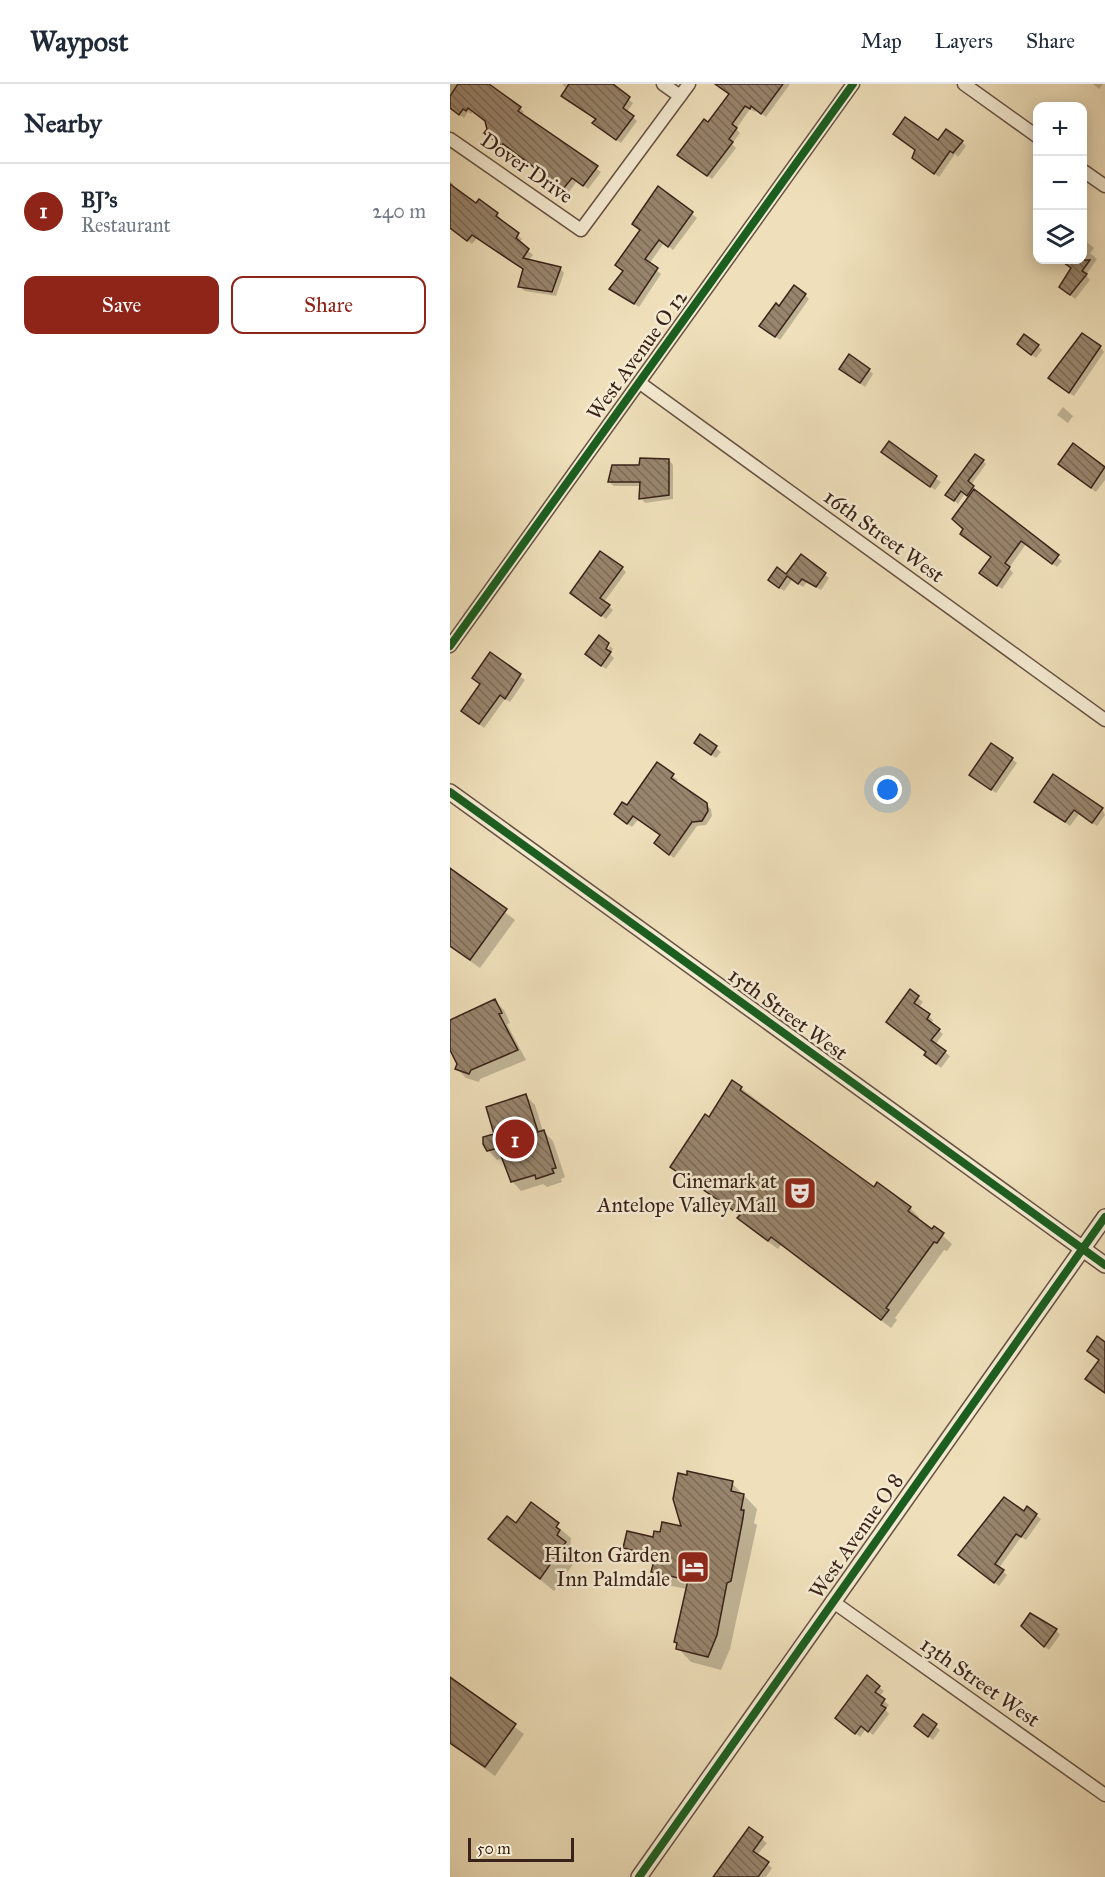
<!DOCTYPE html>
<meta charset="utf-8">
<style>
body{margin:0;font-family:"IM FELL Great Primer",serif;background:#f6f6f7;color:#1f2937}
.controls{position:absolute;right:18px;top:18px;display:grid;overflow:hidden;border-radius:12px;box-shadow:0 3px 15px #0003}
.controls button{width:54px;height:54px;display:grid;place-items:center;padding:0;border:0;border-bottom:2px solid #e0e1e3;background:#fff;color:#1f2937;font:30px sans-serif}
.scale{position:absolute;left:18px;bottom:15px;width:106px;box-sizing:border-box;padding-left:6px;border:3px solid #392219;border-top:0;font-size:16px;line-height:21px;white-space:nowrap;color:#392219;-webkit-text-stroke:4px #f5ebd3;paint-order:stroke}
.you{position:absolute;left:438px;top:706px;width:21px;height:21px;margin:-15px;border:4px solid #fff;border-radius:50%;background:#1a73e8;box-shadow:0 0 0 9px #1a73e833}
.badge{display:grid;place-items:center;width:39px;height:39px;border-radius:50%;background:#8f2418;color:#fff;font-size:20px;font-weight:700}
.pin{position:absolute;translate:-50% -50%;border:3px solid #fff;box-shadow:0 2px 6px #0006}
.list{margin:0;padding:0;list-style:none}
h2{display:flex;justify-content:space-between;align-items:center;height:78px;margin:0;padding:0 24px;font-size:26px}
h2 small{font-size:20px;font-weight:400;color:#747a83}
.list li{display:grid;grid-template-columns:39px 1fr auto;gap:18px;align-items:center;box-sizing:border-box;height:96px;padding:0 24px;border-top:2px solid #e0e1e3}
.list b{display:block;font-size:22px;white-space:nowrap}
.list p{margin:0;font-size:20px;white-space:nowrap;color:#747a83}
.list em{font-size:20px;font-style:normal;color:#747a83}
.actions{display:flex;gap:12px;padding:18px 24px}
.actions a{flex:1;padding:14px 0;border:2px solid #8f2418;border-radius:12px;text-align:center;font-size:21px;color:#8f2418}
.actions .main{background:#8f2418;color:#fff}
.icon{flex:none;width:33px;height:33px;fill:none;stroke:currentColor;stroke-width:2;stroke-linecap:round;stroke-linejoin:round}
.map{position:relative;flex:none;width:655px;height:1793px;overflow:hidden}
header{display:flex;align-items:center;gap:36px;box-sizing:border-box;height:84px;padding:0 30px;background:#fff;border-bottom:2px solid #e0e1e3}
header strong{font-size:28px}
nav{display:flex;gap:33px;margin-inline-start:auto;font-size:21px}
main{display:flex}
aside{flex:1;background:#fff}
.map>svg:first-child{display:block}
</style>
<header>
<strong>Waypost</strong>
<nav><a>Map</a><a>Layers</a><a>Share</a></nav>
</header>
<main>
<aside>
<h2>Nearby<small></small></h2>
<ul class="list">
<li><span class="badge">1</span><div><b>BJ's</b><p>Restaurant</p></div><em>240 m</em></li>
</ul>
<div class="actions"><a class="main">Save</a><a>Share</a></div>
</aside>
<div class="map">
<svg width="655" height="1793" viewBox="0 0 655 1793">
<defs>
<pattern id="building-back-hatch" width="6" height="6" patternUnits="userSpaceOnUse" patternTransform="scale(1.5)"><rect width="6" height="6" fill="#98856d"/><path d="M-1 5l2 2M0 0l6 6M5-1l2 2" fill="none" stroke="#7d6c59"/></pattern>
</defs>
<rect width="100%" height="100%" fill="#efe0bb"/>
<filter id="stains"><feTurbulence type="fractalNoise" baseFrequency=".00333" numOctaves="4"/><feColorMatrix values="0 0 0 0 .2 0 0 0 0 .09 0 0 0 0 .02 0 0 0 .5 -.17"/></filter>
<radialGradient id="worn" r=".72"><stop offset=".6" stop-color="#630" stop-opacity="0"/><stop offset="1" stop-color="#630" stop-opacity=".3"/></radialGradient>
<g fill="#0003">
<polygon points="0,0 36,0 70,24 74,28 72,31 151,88 138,105 127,97 118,109 58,63 57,65 40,53 37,38 23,27 21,30 18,28 14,34 0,24"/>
<polygon points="112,0 160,0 183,19 177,28 187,37 171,59 149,43 147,36"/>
<polygon points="280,0 340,0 316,33 307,26 305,28 300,25 286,45 290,49 282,60 286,64 262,95 233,75 280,10"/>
<polygon points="643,0 653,0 649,5"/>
<polygon points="512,58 516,62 508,73 505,70 489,93 469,78"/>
<polygon points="0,97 4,101 2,103 26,121 47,130 51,135 50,137 72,155 69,159 83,171 78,177 110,184 114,189 106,212 75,207 70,203 74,186 27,154 22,160 10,151 0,132"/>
<polygon points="208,104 247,134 223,166 214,159 199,180 211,190 189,223 161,205 174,187"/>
<polygon points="632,154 644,164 640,169 647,175 636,191 640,196 625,215 611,203 623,185 610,176 632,176"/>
<polygon points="355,211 359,215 330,256 316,246 329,224"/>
<polygon points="588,262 592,266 586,274 573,265"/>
<polygon points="650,263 654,268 624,312 605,299"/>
<polygon points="391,285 419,286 423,290 415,303"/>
<polygon points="613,323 623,332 618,339 607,331"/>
<polygon points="439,360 491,398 485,406 438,372"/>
<polygon points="623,361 655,385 655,396 646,408 614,384"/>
<polygon points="219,376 223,381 223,415 195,419 191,414 191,402 164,402 159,398 191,383"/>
<polygon points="533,377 536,380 521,401 526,408 612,477 607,483 576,460 559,484 563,489 552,505 536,493 543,474 515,445 520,413 515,409 508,420 501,414"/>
<polygon points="351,472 379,494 371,506 357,498 353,503 342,496 334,507 324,500 337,492"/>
<polygon points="172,484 176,488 154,518 163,526 156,535 126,513"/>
<polygon points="160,562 163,565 160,570 164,574 156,585 141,574 155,572"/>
<polygon points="41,570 75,596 60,618 55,615 34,644 17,631 31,600"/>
<polygon points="251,652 271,668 266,674 250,663"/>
<polygon points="562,675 567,679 546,709 525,695"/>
<polygon points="207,680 228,696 225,699 261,725 262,732 256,741 247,742 224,774 210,764 211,752 188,736 182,743 170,734"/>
<polygon points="585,718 652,725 655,731 647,742 629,730 620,742"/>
<polygon points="0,786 65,836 30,884 0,863"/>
<polygon points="460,907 473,918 468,924 483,936 481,940 493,950 485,961 500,972 491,984 480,975"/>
<polygon points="45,917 54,926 60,939 57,940 76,976 30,995 29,998 16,994 7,985 8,980 0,961 0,938"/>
<polygon points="291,1004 424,1105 460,1124 469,1133 467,1136 482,1147 484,1144 502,1160 497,1167 494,1166 445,1234 447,1236 441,1244 331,1161 328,1165 298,1143 290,1133 221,1082 259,1035"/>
<polygon points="76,1012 85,1021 93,1047 103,1057 115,1093 111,1095 112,1098 97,1103 93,1100 71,1107 62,1097 53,1074 47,1076 38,1066 46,1051"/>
<polygon points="282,1399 307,1425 304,1439 307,1441 280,1565 271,1586 241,1578 228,1564 225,1558 237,1505 217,1501 203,1487 204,1481 189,1477 175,1464 234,1444"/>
<polygon points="81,1420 121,1454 120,1464 129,1472 104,1507 40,1455 66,1441"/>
<polygon points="574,1429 586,1431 591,1435 576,1456 571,1453 549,1484 557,1491 549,1502 515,1476"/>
<polygon points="606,1546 610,1551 599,1566 577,1547"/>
<polygon points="0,1595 74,1650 45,1692 0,1660"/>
<polygon points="429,1603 434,1607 429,1613 439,1621 435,1625 439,1630 423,1651 416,1645 410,1653 391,1638"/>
<polygon points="473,1632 490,1646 483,1656 470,1646"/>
<polygon points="300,1745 317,1759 307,1771 322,1784 316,1793 273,1793"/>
</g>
<g fill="url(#building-back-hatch)" stroke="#392219" stroke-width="1.5">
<polygon points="8,0 39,0 71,23 68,27 148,82 133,102 122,94 113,105 53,60 52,62 34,49 37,45 35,37 18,24 16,27 13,25 9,31 0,24 0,12"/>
<polygon points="119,0 163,0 180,13 173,24 184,32 166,56 142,39 146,35 111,12"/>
<polygon points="265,0 333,0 311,30 301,22 300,25 295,22 282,40 287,44 279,55 283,58 257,92 227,71 254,35 258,38 279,10"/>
<polygon points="455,33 488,56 496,45 513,57 503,69 500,67 484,90 462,74 465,66 443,50"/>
<polygon points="0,100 26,119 29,115 48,129 46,132 69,149 66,154 79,165 73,174 111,183 102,208 68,203 73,185 22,151 17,157 0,144"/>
<polygon points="208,102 243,128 218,163 209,156 195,175 208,184 184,220 159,205 173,187 165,181 190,146 182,140 184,137"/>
<polygon points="610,176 640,176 632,187 637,190 620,211 609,203 621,184"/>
<polygon points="344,201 356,210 325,253 309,242 326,219 329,222"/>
<polygon points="632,249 651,262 619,309 598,294"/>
<polygon points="574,250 589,261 581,271 567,260"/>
<polygon points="399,270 420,285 410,299 389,285"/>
<polygon points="439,357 487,392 480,403 431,368"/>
<polygon points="623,359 655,383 641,404 608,380"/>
<polygon points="525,370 534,376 518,397 524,402 517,412 511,407 504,417 495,411"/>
<polygon points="190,374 219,375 219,411 189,415 190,398 158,398 162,381 189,381"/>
<polygon points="524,405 609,471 602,480 571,457 555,479 560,483 547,502 529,489 541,473 510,450 513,445 502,435"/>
<polygon points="150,467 173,483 150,514 160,521 151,532 120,509"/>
<polygon points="351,470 376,489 366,503 352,495 348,500 337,492 329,504 318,496 327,483 336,490"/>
<polygon points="149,551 159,559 156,565 161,568 151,582 135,570"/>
<polygon points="40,568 71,590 55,615 50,611 29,640 11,627 30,600 22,594"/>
<polygon points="250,650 267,662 261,671 244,659"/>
<polygon points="541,659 563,674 541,706 519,691"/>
<polygon points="207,678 224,690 221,694 257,719 258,727 252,737 242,738 219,771 204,759 210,751 183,732 177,740 164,730 172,718 177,721"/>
<polygon points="603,690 653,724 642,739 624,726 615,738 584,718"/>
<polygon points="0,784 57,825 20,876 0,862"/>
<polygon points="460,905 469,912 464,919 480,930 477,935 490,945 481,956 496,967 486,980 474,971 476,968 436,938"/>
<polygon points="45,915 52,929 49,930 68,966 21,986 19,990 5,985 7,980 0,966 0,936"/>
<polygon points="282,996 292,1003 290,1006 424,1103 427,1098 461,1123 458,1127 482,1145 484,1142 494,1149 487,1159 484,1158 436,1224 439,1226 431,1236 321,1153 318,1157 287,1134 290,1131 220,1083 255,1030 259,1033"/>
<polygon points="76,1010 88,1048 94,1046 106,1084 102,1085 104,1089 86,1095 85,1091 61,1098 48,1064 37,1067 33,1060 33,1053 44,1050 36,1023"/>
<polygon points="647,1252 655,1258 655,1309 635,1295 649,1276 637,1267"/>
<polygon points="237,1387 283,1397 281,1407 294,1410 291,1426 294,1426 293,1434 281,1497 277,1499 267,1551 258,1573 226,1565 227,1559 224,1558 238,1496 201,1488 204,1477 198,1476 199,1470 173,1464 177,1447 203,1453 204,1447 210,1448 212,1438 231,1442 223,1415 228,1389 237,1391"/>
<polygon points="554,1413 574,1427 577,1422 587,1430 571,1453 566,1450 545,1480 554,1486 544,1499 508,1471"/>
<polygon points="81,1418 109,1439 106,1443 110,1446 107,1451 116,1458 90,1495 38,1455 57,1432 66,1439"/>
<polygon points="580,1529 607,1545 594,1563 571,1542"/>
<polygon points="417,1591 430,1602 425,1608 435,1615 431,1621 436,1624 418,1648 411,1642 405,1650 385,1634"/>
<polygon points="0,1593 66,1640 35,1683 0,1659"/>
<polygon points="473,1630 487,1640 478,1653 464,1642"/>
<polygon points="299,1743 313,1753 303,1767 319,1778 308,1793 263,1793"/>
</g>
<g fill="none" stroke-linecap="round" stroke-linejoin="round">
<defs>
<g id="minor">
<polyline points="213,0 230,12"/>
<polyline points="514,0 588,53"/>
<polyline points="0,55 131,146 239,0"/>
<polyline points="632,86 655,102"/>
<polyline points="190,299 655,636"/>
<polyline points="0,562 403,0"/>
<polyline points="382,1517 655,1711"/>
</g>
<g id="tertiary">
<polyline points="0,708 655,1181"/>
<polyline points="189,1793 655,1133"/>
</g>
</defs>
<use href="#minor" stroke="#665242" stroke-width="15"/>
<use href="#tertiary" stroke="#665242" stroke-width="18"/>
<use href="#minor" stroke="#f5ebd3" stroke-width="12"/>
<use href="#tertiary" stroke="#f5ebd3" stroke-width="15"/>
<defs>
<g id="cycleway">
<polyline points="0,562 403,0"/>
<polyline points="0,708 655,1181"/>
<polyline points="189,1793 655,1133"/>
</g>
</defs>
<use href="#cycleway" stroke="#f5ebd3" stroke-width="11"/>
<use href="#cycleway" stroke="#1b5e20" stroke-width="8"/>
</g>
<defs>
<symbol id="theatre-square" viewBox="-11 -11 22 22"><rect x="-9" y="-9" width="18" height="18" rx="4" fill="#8f2418" stroke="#f5ebd3"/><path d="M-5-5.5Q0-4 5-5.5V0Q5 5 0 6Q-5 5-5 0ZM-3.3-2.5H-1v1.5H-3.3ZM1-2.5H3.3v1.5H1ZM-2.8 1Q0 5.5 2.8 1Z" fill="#fff"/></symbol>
<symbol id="hotel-square" viewBox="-11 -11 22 22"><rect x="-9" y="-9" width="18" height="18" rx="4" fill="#8f2418" stroke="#f5ebd3"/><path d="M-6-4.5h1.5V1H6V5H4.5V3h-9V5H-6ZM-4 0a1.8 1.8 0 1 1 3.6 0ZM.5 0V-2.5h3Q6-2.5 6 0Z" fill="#fff"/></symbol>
</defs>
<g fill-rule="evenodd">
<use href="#theatre-square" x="331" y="1090" width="38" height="38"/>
<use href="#hotel-square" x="224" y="1464" width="38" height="38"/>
</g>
<g text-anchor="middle" stroke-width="5" stroke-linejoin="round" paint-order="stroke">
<g font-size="21" fill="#392219" stroke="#f5ebd3">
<text transform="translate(77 84) rotate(35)" y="7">Dover Drive</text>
<text transform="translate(187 271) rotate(-54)" y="7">West Avenue O 12</text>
<text transform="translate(434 452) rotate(36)" y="7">16th Street West</text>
<text transform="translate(338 930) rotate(36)" y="7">15th Street West</text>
<text transform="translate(406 1452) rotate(-55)" y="7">West Avenue O 8</text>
<text transform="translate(530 1598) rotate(35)" y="7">13th Street West</text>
</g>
<g font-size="21" fill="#392219" stroke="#f5ebd3" text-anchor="end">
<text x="327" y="1104">Cinemark at<tspan x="327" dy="24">Antelope Valley Mall</tspan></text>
<text x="220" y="1478">Hilton Garden<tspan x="220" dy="24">Inn Palmdale</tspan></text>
</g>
</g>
<rect width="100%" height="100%" filter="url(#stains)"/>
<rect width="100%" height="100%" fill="url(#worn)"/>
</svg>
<div class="controls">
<button>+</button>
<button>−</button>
<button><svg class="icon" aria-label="layers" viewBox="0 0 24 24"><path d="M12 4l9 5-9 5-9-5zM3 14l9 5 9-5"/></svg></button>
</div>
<div class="scale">50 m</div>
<div class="you"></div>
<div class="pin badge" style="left:65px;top:1055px">1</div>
</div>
</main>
